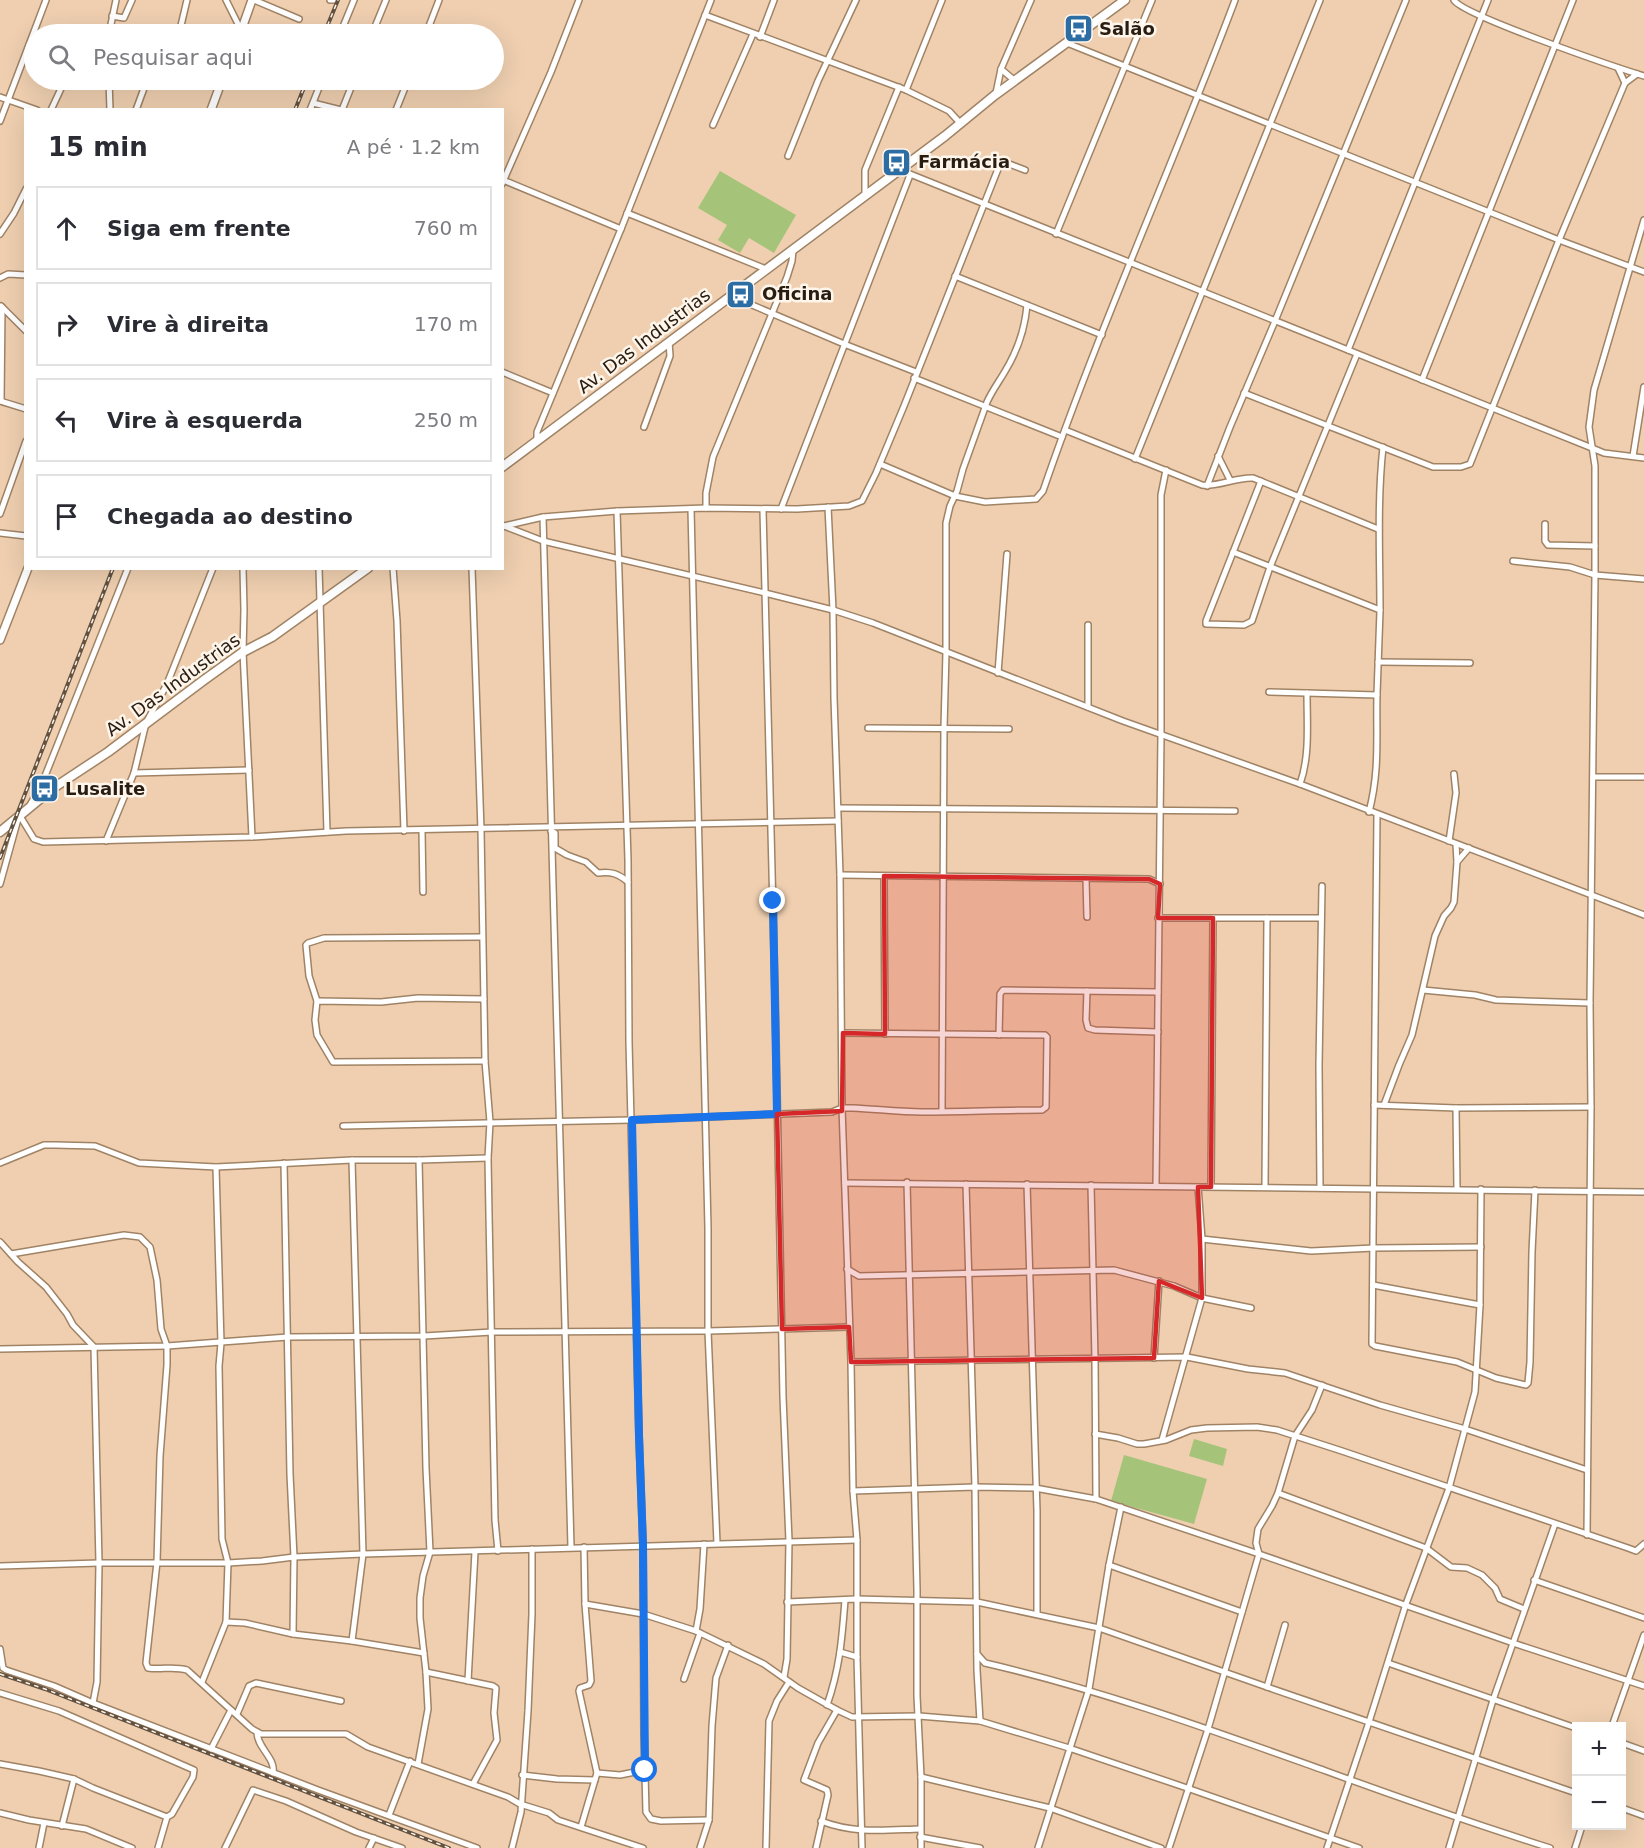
<!DOCTYPE html>
<html lang="pt">
<meta charset="utf-8">
<style>
body{margin:0;font-family:"DejaVu Sans",sans-serif;background:#f2f2f3;color:#2b2b33}
.controls{position:absolute;right:18px;bottom:18px;display:grid;overflow:hidden;border-radius:0px;box-shadow:0 6px 24px #0002}
.controls button{width:54px;height:54px;display:grid;place-items:center;padding:0;border:0;border-bottom:2px solid #e1e1e2;background:#fff;color:#2b2b33;font:30px sans-serif}
.stop{position:absolute;width:18px;height:18px;margin:-14px;border:4px solid #1a73e8;border-radius:50%;background:#fff}
.stop.end{background:#1a73e8;border-color:#fff;box-shadow:0 2px 6px #0008}
.list{margin:0;padding:0;list-style:none}
h2{display:flex;justify-content:space-between;align-items:center;height:78px;margin:0;padding:0 24px;font-size:26px}
h2 small{font-size:20px;font-weight:400;color:#7c7c81}
.list li{display:grid;grid-template-columns:39px 1fr auto;gap:18px;align-items:center;box-sizing:border-box;height:84px;margin:0 12px 12px;padding:0 12px;border:2px solid #e1e1e2;border-radius:0px}
.list b{display:block;font-size:22px;white-space:nowrap}
.list em{font-size:20px;font-style:normal;color:#7c7c81}
.icon{flex:none;width:33px;height:33px;fill:none;stroke:currentColor;stroke-width:2;stroke-linecap:round;stroke-linejoin:round}
.map{position:relative;flex:none;width:1644px;height:1848px;overflow:hidden}
.search{position:absolute;background:#fff;box-shadow:0 6px 24px #0002;left:24px;top:24px;width:480px;height:66px;display:flex;align-items:center;gap:15px;box-sizing:border-box;padding:0 21px;border-radius:33px;color:#7c7c81;font-size:22px}
.panel{position:absolute;background:#fff;box-shadow:0 6px 24px #0002;left:24px;top:108px;width:480px;height:462px;border-radius:0px}
.map>svg:first-child{display:block}
</style>
<div class="map">
<svg width="1644" height="1848" viewBox="0 0 1644 1848">
<rect width="100%" height="100%" fill="#efcfb0"/>
<g fill="#a5c47a">
<polygon points="720,171 796,215 774,253 749,238 740,253 718,240 727,225 698,208"/>
<polygon points="1194,1439 1227,1449 1223,1466 1189,1456"/>
<polygon points="1124,1455 1207,1479 1194,1524 1111,1501"/>
</g>
<g fill="none" stroke-linecap="round" stroke-linejoin="round">
<defs>
<g id="minor">
<polyline points="226,0 241,30"/>
<polyline points="254,0 299,19"/>
<polyline points="330,0 334,0"/>
<path d="M1454,0C1462,15 1618,68 1644,76"/>
<polyline points="705,15 906,90 949,111 961,124"/>
<polyline points="112,16 124,18 132,0"/>
<polyline points="109,34 116,0"/>
<polyline points="179,34 187,0"/>
<polyline points="340,34 354,0"/>
<polyline points="372,34 386,0"/>
<polyline points="426,34 439,0"/>
<polyline points="760,37 774,0"/>
<polyline points="1067,43 1559,240 1644,272"/>
<polyline points="1618,68 1625,83"/>
<polyline points="1001,69 1015,81"/>
<polyline points="109,80 110,110"/>
<polyline points="288,80 292,84"/>
<polyline points="906,90 942,0"/>
<polyline points="996,93 1001,69 1031,0"/>
<polyline points="0,97 37,110"/>
<polyline points="313,103 341,110"/>
<polyline points="51,110 65,80"/>
<polyline points="136,110 147,80"/>
<polyline points="310,110 322,80"/>
<polyline points="342,110 354,80"/>
<polyline points="396,110 408,80"/>
<polyline points="0,121 46,0"/>
<polyline points="713,125 753,34"/>
<polyline points="788,156 818,81 856,0"/>
<polyline points="900,170 1592,448 1604,453 1644,458"/>
<polyline points="503,180 621,229"/>
<polyline points="502,184 551,72 579,0"/>
<polyline points="865,195 865,170 899,87"/>
<polyline points="627,213 766,269"/>
<polyline points="0,234 14,213 26,189"/>
<polyline points="1056,234 1152,0"/>
<polyline points="955,276 1102,335"/>
<polyline points="0,278 8,274 26,275"/>
<polyline points="731,296 844,344 916,372"/>
<polyline points="1,306 26,331"/>
<polyline points="1348,350 1488,0"/>
<polyline points="502,372 553,393"/>
<polyline points="914,378 1062,437"/>
<polyline points="1422,380 1573,0"/>
<polyline points="1244,393 1433,467 1461,467 1470,464 1559,240 1625,83 1637,74"/>
<polyline points="0,401 26,409"/>
<polyline points="1,401 2,307"/>
<polyline points="644,427 670,356 669,342"/>
<path d="M1065,430L1202,485C1219,487 1236,477 1253,478L1378,529"/>
<polyline points="537,441 537,432 542,420 621,229 711,0"/>
<polyline points="1218,456 1230,480"/>
<polyline points="1633,456 1644,387"/>
<polyline points="1135,459 1320,0"/>
<path d="M880,464L955,496L985,502L1036,499L1043,491C1100,325 1173,165 1235,0"/>
<polyline points="1261,481 1206,621 1206,624 1244,625 1252,621 1270,567 1357,354"/>
<polyline points="1207,486 1230,427 1275,321 1406,0"/>
<polyline points="828,507 833,610 834,698 840,875 842,1108 851,1362 853,1491 857,1540 857,1657 862,1848"/>
<polyline points="706,508 706,493 713,457 787,277 792,261 793,250"/>
<polyline points="691,509 708,1228 708,1331 717,1543"/>
<polyline points="781,509 910,175"/>
<polyline points="763,510 775,991 783,1397 789,1541 787,1659 784,1677"/>
<polyline points="617,511 628,860 629,1042 639,1435 643,1545 644,1734 646,1812 651,1819 661,1821 709,1820"/>
<polyline points="0,514 26,441"/>
<polyline points="543,517 571,1547"/>
<polyline points="1545,524 1545,541 1548,545 1595,546"/>
<polyline points="504,526 543,541 765,593 833,610 873,623 1123,721 1300,784 1644,915"/>
<polyline points="504,526 543,517 617,511 706,508 797,509 849,506 862,501 876,473 904,406 998,169 1004,162 1025,170"/>
<polyline points="0,533 26,536"/>
<polyline points="1233,552 1380,610"/>
<polyline points="1513,561 1570,567 1595,575 1644,579"/>
<polyline points="243,568 244,610 243,652 252,837"/>
<polyline points="319,568 327,832"/>
<polyline points="393,568 397,621 404,831"/>
<polyline points="472,568 481,830 485,1061 490,1122 488,1158 489,1215 495,1520 498,1551"/>
<polyline points="1088,625 1088,707"/>
<polyline points="1378,662 1470,663"/>
<polyline points="998,673 1007,554"/>
<polyline points="1269,692 1377,695"/>
<polyline points="868,728 1009,729"/>
<polyline points="134,773 249,770"/>
<polyline points="1593,777 1644,777"/>
<path d="M1300,784C1310,756 1307,724 1307,693"/>
<polyline points="30,805 41,786 128,568"/>
<polyline points="838,808 1235,811"/>
<path d="M1369,812C1380,770 1376,736 1377,694C1378,666 1379,639 1380,611C1380,556 1377,502 1383,447"/>
<polyline points="1377,815 1372,1344 1375,1346 1457,1362 1496,1378 1526,1385 1528,1383 1530,1362 1532,1252 1535,1190"/>
<polyline points="20,816 34,839 43,842 252,837 346,831 838,821"/>
<polyline points="422,831 423,892"/>
<path d="M551,831L555,833V848L567,855L586,862L598,873C611,871 619,874 628,882"/>
<polyline points="106,841 134,773 146,723 167,684 213,568"/>
<polyline points="1449,841 1456,793 1454,774"/>
<polyline points="1456,844 1457,862"/>
<polyline points="840,875 1149,879 1160,884"/>
<polyline points="884,876 885,1034"/>
<polyline points="1086,879 1087,917"/>
<polyline points="0,884 18,819"/>
<polyline points="1158,918 1321,918"/>
<polyline points="1423,990 1475,995 1496,1000 1590,1003"/>
<polyline points="1087,991 1086,1020 1088,1028 1095,1030 1158,1032"/>
<polyline points="484,999 418,998 381,1002 317,1001 315,1020 317,1035 333,1062 485,1061"/>
<polyline points="317,1001 309,976 306,945 308,943 324,938 481,937"/>
<polyline points="999,1035 1000,994 1003,990 1158,992"/>
<polyline points="1374,1105 1456,1108 1591,1107"/>
<polyline points="1384,1105 1399,1065 1412,1035 1435,936 1444,916 1451,908 1454,902 1457,862 1469,848"/>
<polyline points="1456,1108 1457,1189"/>
<path d="M942,1111L944,728L946,652V523L950,506L957,491L963,469L987,402C992,391 998,383 1004,373C1017,352 1025,329 1027,305"/>
<path d="M343,1126L632,1120L832,1112L842,1108H853C876,1109 899,1112 922,1112C962,1112 1002,1110 1042,1110L1046,1107L1047,1037L1045,1035L843,1033"/>
<polyline points="352,1160 363,1554 352,1641"/>
<polyline points="0,1163 44,1145 55,1145 95,1146 139,1163 216,1167 352,1160 419,1160 488,1158"/>
<polyline points="284,1163 290,1474 294,1557 293,1634"/>
<polyline points="907,1182 917,1589 917,1696 921,1777 921,1848"/>
<polyline points="845,1183 1644,1192"/>
<polyline points="966,1184 975,1487 977,1670 980,1721"/>
<polyline points="1027,1184 1037,1511 1037,1614"/>
<polyline points="1091,1185 1095,1359 1096,1499"/>
<polyline points="1156,1186 1161,734 1161,495 1166,470"/>
<polyline points="1265,1186 1267,918"/>
<polyline points="1211,1187 1213,918"/>
<polyline points="1320,1187 1319,1066 1322,886"/>
<polyline points="1202,1239 1311,1251 1374,1248 1481,1247"/>
<polyline points="0,1242 18,1262 46,1287 67,1314 73,1325 94,1347 99,1563 97,1682 93,1703"/>
<path d="M11,1254L124,1235L140,1237L150,1247L157,1280L161,1329L167,1346V1365L160,1456L157,1562L146,1663L148,1668C161,1670 174,1666 187,1670L252,1729L261,1734H346L368,1747L508,1797L520,1804L549,1813L558,1820L643,1848"/>
<polyline points="847,1269 859,1276 1114,1270 1174,1286 1202,1298 1251,1308"/>
<polyline points="1373,1285 1480,1305"/>
<polyline points="0,1349 167,1346 288,1337 424,1336 492,1332 708,1331 849,1327"/>
<polyline points="1154,1358 1159,1281"/>
<polyline points="851,1362 1187,1357 1248,1369 1285,1373 1380,1405 1465,1429 1587,1470"/>
<polyline points="1095,1434 1118,1438 1137,1444 1144,1444 1166,1440 1191,1430 1207,1428 1257,1427 1277,1430 1342,1451 1628,1548 1636,1551 1644,1544"/>
<polyline points="1162,1440 1202,1298 1202,1239 1198,1187"/>
<polyline points="853,1491 975,1487 1035,1488 1096,1499 1259,1554 1513,1643 1644,1686"/>
<polyline points="1278,1493 1426,1548 1451,1567 1467,1568 1482,1575 1495,1588 1500,1599 1524,1609"/>
<polyline points="1587,1535 1591,1107 1590,1003 1595,575 1595,466 1589,427 1594,390 1644,220"/>
<polyline points="1109,1565 1242,1612"/>
<polyline points="0,1566 99,1563 228,1563 262,1561 294,1557 363,1554 857,1540"/>
<polyline points="1534,1580 1644,1618"/>
<polyline points="787,1602 856,1599 977,1602 1099,1628 1267,1687 1576,1793"/>
<polyline points="585,1604 643,1614 696,1631 764,1664 798,1688 837,1710 852,1717 919,1716 980,1721 1069,1748 1187,1788 1359,1848"/>
<polyline points="226,1622 245,1623 293,1634 352,1641 424,1653"/>
<polyline points="696,1631 700,1609 704,1544"/>
<polyline points="0,1649 3,1668 6,1670 54,1686 93,1703 318,1790 477,1848"/>
<polyline points="840,1652 857,1657"/>
<path d="M977,1654L985,1663C1102,1690 1214,1731 1326,1771C1400,1798 1475,1824 1550,1848"/>
<polyline points="1388,1663 1576,1728"/>
<polyline points="426,1672 493,1686 496,1688 494,1713 497,1740 473,1784"/>
<polyline points="684,1679 700,1633"/>
<polyline points="468,1681 475,1552"/>
<polyline points="202,1682 226,1622 228,1563 222,1539 219,1366 221,1343 216,1167"/>
<polyline points="1267,1687 1285,1625"/>
<polyline points="0,1693 59,1711 194,1770 193,1777 172,1814 167,1817 158,1848"/>
<path d="M827,1705C840,1668 842,1638 845,1600"/>
<polyline points="237,1714 249,1686 256,1683 341,1701"/>
<polyline points="1612,1726 1644,1635"/>
<path d="M257,1732C257,1748 276,1758 273,1773"/>
<polyline points="1622,1743 1644,1751"/>
<polyline points="211,1749 231,1710"/>
<polyline points="0,1764 39,1771 74,1779 93,1788 167,1817"/>
<polyline points="418,1764 428,1709 426,1672 420,1618 420,1598 423,1576 430,1552 426,1468 419,1160"/>
<polyline points="597,1773 620,1775 645,1770"/>
<polyline points="522,1775 557,1779 595,1780"/>
<polyline points="921,1777 1050,1808 1161,1848"/>
<polyline points="1622,1808 1644,1816"/>
<polyline points="0,1813 29,1820 86,1829 132,1848"/>
<polyline points="389,1815 410,1761"/>
<path d="M821,1821C854,1834 886,1830 920,1829"/>
<polyline points="62,1826 74,1779"/>
<polyline points="581,1827 597,1773 579,1691 580,1688 589,1685 591,1681 585,1604 584,1547"/>
<polyline points="920,1837 980,1848"/>
<polyline points="39,1848 44,1823"/>
<polyline points="225,1848 253,1790 286,1801 356,1832 402,1848"/>
<polyline points="369,1848 374,1838"/>
<polyline points="512,1848 521,1812 528,1711 532,1614 532,1549"/>
<polyline points="700,1848 709,1820 712,1726 716,1678 728,1645"/>
<polyline points="766,1848 769,1721 777,1701 789,1682"/>
<polyline points="816,1848 828,1795 827,1790 804,1780 818,1743 837,1710"/>
<polyline points="1038,1848 1089,1689 1109,1565 1121,1507"/>
<polyline points="1169,1848 1208,1729 1259,1554 1256,1543 1258,1529 1272,1506 1278,1493 1295,1436 1312,1410 1322,1385"/>
<polyline points="1327,1848 1369,1722 1406,1604 1449,1488 1475,1392 1480,1305 1481,1189"/>
<polyline points="1449,1848 1493,1700 1555,1524"/>
<polyline points="1575,1848 1582,1826"/>
</g>
<g id="tertiary">
<polyline points="240,34 252,0"/>
<polyline points="211,110 222,80"/>
<polyline points="0,640 28,568"/>
</g>
<g id="secondary">
<polyline points="502,467 945,136 995,95 1125,0"/>
<polyline points="0,832 52,789 108,752 204,680 243,652 272,637 368,568"/>
</g>
</defs>
<use href="#minor" stroke="#a08365" stroke-width="8"/>
<use href="#tertiary" stroke="#a08365" stroke-width="10"/>
<use href="#secondary" stroke="#a08365" stroke-width="11"/>
<use href="#minor" stroke="#fff" stroke-width="5"/>
<use href="#tertiary" stroke="#fff" stroke-width="7"/>
<use href="#secondary" stroke="#fff" stroke-width="8"/>
<defs>
<g id="rail">
<polyline points="324,34 338,0"/>
<polyline points="295,110 307,80"/>
<polyline points="0,858 113,568"/>
<polyline points="0,1674 45,1689 449,1848"/>
</g>
</defs>
<use href="#rail" stroke="#645240" stroke-width="4"/>
<use href="#rail" stroke="#fef5eb" stroke-width="1.5" stroke-dasharray="4.5" stroke-linecap="butt"/>
</g>
<g fill="none" stroke-linecap="round" stroke-linejoin="round">
<polyline stroke="#1a73e8" stroke-width="8" points="645,1770 643,1545 639,1436 632,1120 777,1114 773,901"/>
</g>
<path fill="#d62828" fill-opacity="0.2" stroke="#d62828" stroke-width="4.5" stroke-linejoin="round" d="M884,876L1149,879L1160,884L1158,918H1213L1211,1187H1198L1202,1298L1159,1281L1154,1358L851,1362L849,1327L782,1329L777,1114L842,1111L843,1033L885,1034Z"/>
<defs>
<symbol id="bus-square" viewBox="-11 -11 22 22"><rect x="-9" y="-9" width="18" height="18" rx="4" fill="#2c6da3" stroke="#fef5eb"/><path d="M-5-6H5V4H4V6H2V4H-2V6H-4V4H-5ZM-3.5-4V0h7V-4ZM-3.5 1.2v1.5H-2V1.2ZM2 1.2v1.5H3.5V1.2Z" fill="#fff"/></symbol>
</defs>
<g fill-rule="evenodd">
<use href="#bus-square" x="1062" y="12" width="33" height="33"/>
<use href="#bus-square" x="880" y="146" width="33" height="33"/>
<use href="#bus-square" x="724" y="278" width="33" height="33"/>
<use href="#bus-square" x="28" y="772" width="33" height="33"/>
</g>
<g text-anchor="middle" stroke-width="5" stroke-linejoin="round" paint-order="stroke">
<g font-size="18" font-weight="bold" fill="#291d11" stroke="#fef5eb" text-anchor="start">
<text x="1099" y="35">Salão</text>
<text x="918" y="168">Farmácia</text>
<text x="762" y="300">Oficina</text>
<text x="65" y="795">Lusalite</text>
</g>
<g font-size="18" fill="#291d11" stroke="#fef5eb">
<text transform="translate(644 341) rotate(-37)" y="6">Av. Das Industrias</text>
<text transform="translate(173 685) rotate(-36)" y="6">Av. Das Industrias</text>
</g>
</g>
</svg>
<div class="controls">
<button>+</button>
<button>−</button>
</div>
<div class="stop" style="left:645px;top:1770px"></div>
<div class="stop end" style="left:773px;top:901px"></div>
<div class="search"><svg class="icon" aria-label="search" viewBox="0 0 24 24"><circle cx="10" cy="10" r="6"/><path d="M15 15l6 6"/></svg>Pesquisar aqui</div>
<section class="panel">
<h2>15 min<small>A pé · 1.2 km</small></h2>
<ul class="list">
<li><svg class="icon" aria-label="ahead" viewBox="0 0 24 24"><path d="M12 20V5M6 11l6-6 6 6"/></svg><div><b>Siga em frente</b></div><em>760 m</em></li>
<li><svg class="icon" aria-label="right" viewBox="0 0 24 24"><path d="M7 20v-9h11M14 6l5 5-5 5"/></svg><div><b>Vire à direita</b></div><em>170 m</em></li>
<li><svg class="icon" aria-label="left" viewBox="0 0 24 24"><path d="M17 20v-9H6M10 6l-5 5 5 5"/></svg><div><b>Vire à esquerda</b></div><em>250 m</em></li>
<li><svg class="icon" aria-label="arrive" viewBox="0 0 24 24"><path d="M6 21V4h12l-3 4 3 4H6"/></svg><div><b>Chegada ao destino</b></div></li>
</ul>
</section>
</div>
